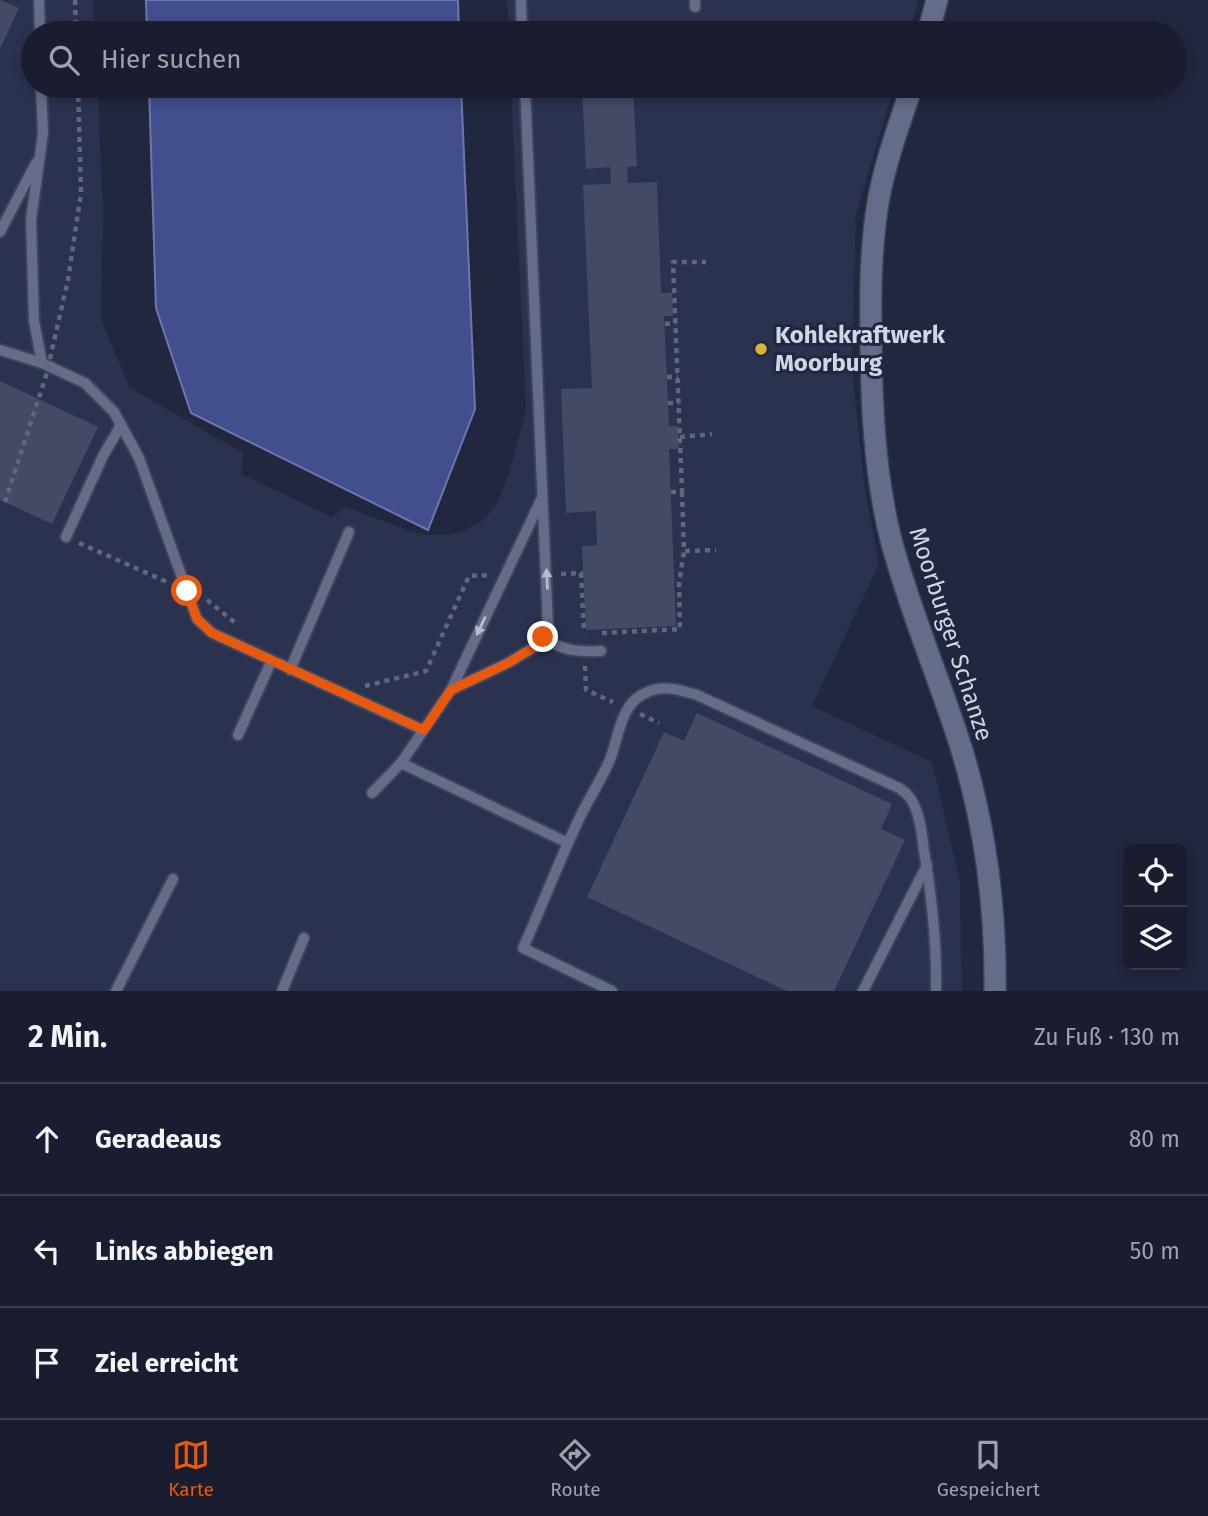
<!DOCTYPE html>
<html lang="de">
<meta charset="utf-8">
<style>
body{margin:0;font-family:"Fira Sans",sans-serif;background:#232638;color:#f1f3f6}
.controls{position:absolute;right:21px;bottom:21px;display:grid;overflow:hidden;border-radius:10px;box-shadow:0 4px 10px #0003}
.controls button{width:63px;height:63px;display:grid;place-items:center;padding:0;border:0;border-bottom:2px solid #383b4c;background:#1a1d30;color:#f1f3f6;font:35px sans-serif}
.stop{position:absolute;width:21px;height:21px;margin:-16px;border:5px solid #ea580c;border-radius:50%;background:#fff}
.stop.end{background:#ea580c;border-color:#fff;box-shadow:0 2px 7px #0008}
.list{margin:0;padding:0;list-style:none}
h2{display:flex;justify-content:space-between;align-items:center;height:91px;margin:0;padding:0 28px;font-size:30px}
h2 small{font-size:23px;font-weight:400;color:#9fa2ab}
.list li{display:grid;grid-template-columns:46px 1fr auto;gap:21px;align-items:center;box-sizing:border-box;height:112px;padding:0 28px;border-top:2px solid #383b4c}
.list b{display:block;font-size:26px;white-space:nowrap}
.list em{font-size:23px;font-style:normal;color:#9fa2ab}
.icon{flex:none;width:38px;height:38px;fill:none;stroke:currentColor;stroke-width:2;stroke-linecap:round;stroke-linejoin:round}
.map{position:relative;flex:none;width:1208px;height:991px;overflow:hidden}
.search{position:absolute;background:#1a1d30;box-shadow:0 4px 10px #0003;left:21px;right:21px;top:21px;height:77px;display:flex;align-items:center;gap:18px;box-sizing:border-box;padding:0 24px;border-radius:38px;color:#9fa2ab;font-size:26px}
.sheet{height:427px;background:#1a1d30}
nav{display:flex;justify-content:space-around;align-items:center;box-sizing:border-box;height:98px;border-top:2px solid #383b4c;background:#1a1d30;font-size:19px;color:#9fa2ab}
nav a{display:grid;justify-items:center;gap:4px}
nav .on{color:#ea580c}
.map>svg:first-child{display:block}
</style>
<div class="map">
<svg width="1208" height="991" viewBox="0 0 1208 991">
<rect width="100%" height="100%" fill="#222740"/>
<g fill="#2b3250">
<polygon points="0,0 93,0 94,33 33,33 33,86 97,86 103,207 101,319 130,388 243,453 241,474 332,517 345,507 413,532 428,535 450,535 464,530 479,523 489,514 498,502 509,473 526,410 511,86 894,86 856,215 852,368 864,483 879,564 812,706 932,762 960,882 962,991 0,991"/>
<polygon points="507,0 919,0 909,33 509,33"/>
</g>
<g fill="#424e8d" stroke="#6d77a8" stroke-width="2">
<polygon points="146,0 458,0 459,33 147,33"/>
<polygon points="149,86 461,86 475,409 428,530 191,413 156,308"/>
</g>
<g fill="#444a65">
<polygon points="0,0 19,8 0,49"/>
<polygon points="582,86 633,86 637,166 627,167 628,183 657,182 661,293 672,293 673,316 664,316 669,426 678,426 679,449 669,449 676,626 586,630 582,546 597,545 596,511 566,513 561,389 592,388 583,185 611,184 610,167 586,169"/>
<polygon points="0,381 98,427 52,524 0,500"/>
<polygon points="697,713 892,804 881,829 905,840 834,991 787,991 587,897 664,732 684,741"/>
</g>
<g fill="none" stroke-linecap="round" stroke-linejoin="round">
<defs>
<g id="service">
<polyline points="39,0 40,33"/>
<polyline points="521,0 522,33"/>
<polyline points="695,7 695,0"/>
<polyline points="41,86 43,133 31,220 34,321 42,363 85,383 114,412 139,458 197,619 212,633 423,730"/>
<polyline points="0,232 36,163"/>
<polyline points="0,350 42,363"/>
<polyline points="66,537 103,456 121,425"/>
<path d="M543,637C561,651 579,652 601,651"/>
<polyline points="290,670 349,532"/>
<polyline points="451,690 508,663 536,646 548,627 525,86"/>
<polyline points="238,735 271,662"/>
<polyline points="401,763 568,843"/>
<polyline points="372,793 401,763 451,690 541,500"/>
<polyline points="116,991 173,879"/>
<polyline points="282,991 304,938"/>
<path d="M612,991L523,948C543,904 560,858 581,815C590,797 601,780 609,762C617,743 620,712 636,699C656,683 675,688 697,695L899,788C904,791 908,795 911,799C920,814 922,834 924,851C932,898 937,943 936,991"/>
<polyline points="863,991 927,865"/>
</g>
<g id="minor">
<polyline points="928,33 937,0"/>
<path d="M912,86C900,122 886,160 879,197C871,241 870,285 871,329C871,399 874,472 891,540C909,608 937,673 959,741C985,822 996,906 995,991"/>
</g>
</defs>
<use href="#service" stroke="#3f4358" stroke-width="14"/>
<use href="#minor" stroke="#3f4358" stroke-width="24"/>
<g stroke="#61667c" stroke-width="4.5" stroke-dasharray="5 5" stroke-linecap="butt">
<polyline points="75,0 76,33"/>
<polyline points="665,324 676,323"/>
<polyline points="667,377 678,377"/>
<polyline points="668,403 679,403"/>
<polyline points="680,437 712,434"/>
<polyline points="671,492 682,492 673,262 706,262"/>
<polyline points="682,492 684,551 716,550"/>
<polyline points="79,543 167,582"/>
<polyline points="561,574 581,573 584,633"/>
<polyline points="207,600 238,625"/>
<polyline points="602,633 680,629 679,584 684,551"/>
<polyline points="585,666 586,690 613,702"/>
<polyline points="365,686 426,671 469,576 490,575"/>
<polyline points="640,714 659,723"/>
</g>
<use href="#service" stroke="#656c89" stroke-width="10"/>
<use href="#minor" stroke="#656c89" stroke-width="21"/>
<polyline stroke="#61667c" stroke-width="4.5" stroke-dasharray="5 5" stroke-linecap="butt" points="5,502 46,376 68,280 81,193 78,86"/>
</g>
<defs><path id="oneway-solid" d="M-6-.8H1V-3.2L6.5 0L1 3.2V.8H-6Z" transform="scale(1.75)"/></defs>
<g fill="#b6bccf">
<use href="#oneway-solid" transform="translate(547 579) rotate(-93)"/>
<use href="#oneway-solid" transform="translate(481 626) rotate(115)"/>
</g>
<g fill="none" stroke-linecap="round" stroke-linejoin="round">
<polyline stroke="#ea580c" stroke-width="9" points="187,591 197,619 212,633 424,730 451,690 508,663 536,646 543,637"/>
</g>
<circle fill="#d6b534" stroke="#222740" stroke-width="2.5" cx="761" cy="349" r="7"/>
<g text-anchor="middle" stroke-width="6" stroke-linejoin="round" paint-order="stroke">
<g font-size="24" font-weight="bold" fill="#d1d6e6" stroke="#222740" text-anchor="start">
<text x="775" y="343">Kohlekraftwerk<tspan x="775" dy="28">Moorburg</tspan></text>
</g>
<g font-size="24" fill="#d1d6e6" stroke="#222740">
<text transform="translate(951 634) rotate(72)" y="8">Moorburger Schanze</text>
</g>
</g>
</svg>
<div class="controls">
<button><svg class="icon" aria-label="locate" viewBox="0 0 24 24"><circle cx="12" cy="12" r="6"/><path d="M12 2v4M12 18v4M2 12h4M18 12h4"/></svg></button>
<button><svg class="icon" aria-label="layers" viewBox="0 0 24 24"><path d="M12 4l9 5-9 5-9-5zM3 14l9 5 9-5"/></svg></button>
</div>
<div class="stop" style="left:187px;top:591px"></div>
<div class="stop end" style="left:543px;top:637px"></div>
<div class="search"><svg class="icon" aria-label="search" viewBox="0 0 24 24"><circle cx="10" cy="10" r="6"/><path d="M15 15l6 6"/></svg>Hier suchen</div>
</div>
<section class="sheet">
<h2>2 Min.<small>Zu Fuß · 130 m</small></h2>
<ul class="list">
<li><svg class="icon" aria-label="ahead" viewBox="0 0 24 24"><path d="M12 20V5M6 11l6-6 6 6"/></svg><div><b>Geradeaus</b></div><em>80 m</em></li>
<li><svg class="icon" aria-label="left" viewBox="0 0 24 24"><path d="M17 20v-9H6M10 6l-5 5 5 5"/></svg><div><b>Links abbiegen</b></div><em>50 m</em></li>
<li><svg class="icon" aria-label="arrive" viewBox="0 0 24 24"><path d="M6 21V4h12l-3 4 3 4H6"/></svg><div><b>Ziel erreicht</b></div></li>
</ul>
</section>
<nav>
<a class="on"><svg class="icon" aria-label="map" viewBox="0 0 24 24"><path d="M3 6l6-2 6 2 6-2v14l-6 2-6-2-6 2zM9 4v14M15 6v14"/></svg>Karte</a>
<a><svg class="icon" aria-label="directions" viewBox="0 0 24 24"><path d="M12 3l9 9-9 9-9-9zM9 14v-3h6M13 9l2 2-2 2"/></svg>Route</a>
<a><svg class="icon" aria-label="saved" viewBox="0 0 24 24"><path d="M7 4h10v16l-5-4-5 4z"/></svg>Gespeichert</a>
</nav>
